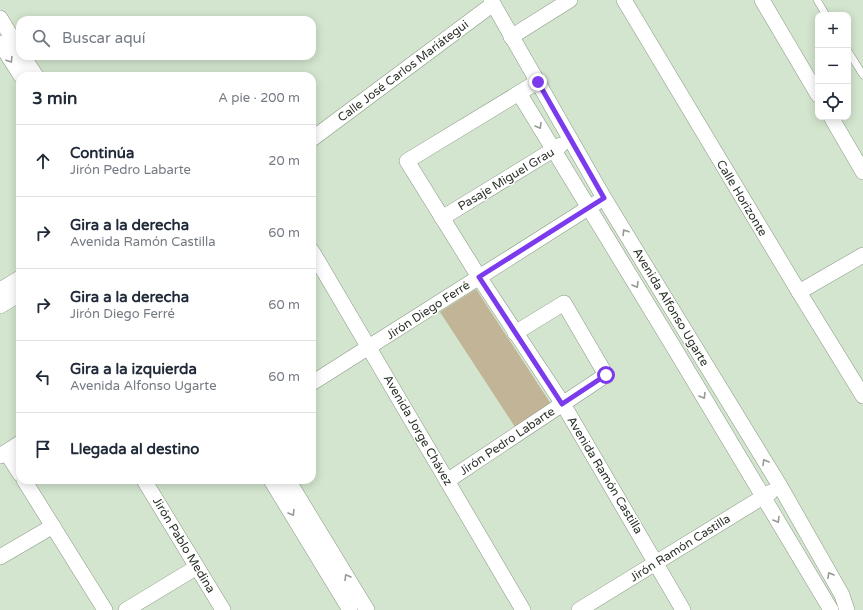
<!DOCTYPE html>
<html lang="es">
<meta charset="utf-8">
<style>
body{margin:0;font-family:"Varela Round",sans-serif;background:#f2f2f3;color:#1f2937}
.controls{position:absolute;right:12px;top:12px;display:grid;overflow:hidden;border-radius:8px;box-shadow:0 2px 10px #0003}
.controls button{width:36px;height:36px;display:grid;place-items:center;padding:0;border:0;border-bottom:1px solid #e0e1e3;background:#fff;color:#1f2937;font:20px sans-serif}
.stop{position:absolute;width:12px;height:12px;margin:-9px;border:3px solid #7c3aed;border-radius:50%;background:#fff}
.stop.end{background:#7c3aed;border-color:#fff;box-shadow:0 1px 4px #0008}
.list{margin:0;padding:0;list-style:none}
h2{display:flex;justify-content:space-between;align-items:center;height:52px;margin:0;padding:0 16px;font-size:17px}
h2 small{font-size:13px;font-weight:400;color:#747a83}
.list li{display:grid;grid-template-columns:26px 1fr auto;gap:12px;align-items:center;box-sizing:border-box;height:72px;padding:0 16px;border-top:1px solid #e0e1e3}
.list b{display:block;font-size:15px;white-space:nowrap}
.list p{margin:0;font-size:13px;white-space:nowrap;color:#747a83}
.list em{font-size:13px;font-style:normal;color:#747a83}
.icon{flex:none;width:22px;height:22px;fill:none;stroke:currentColor;stroke-width:2;stroke-linecap:round;stroke-linejoin:round}
.map{position:relative;flex:none;width:863px;height:610px;overflow:hidden}
.search{position:absolute;background:#fff;box-shadow:0 2px 10px #0003;left:16px;top:16px;width:300px;height:44px;display:flex;align-items:center;gap:10px;box-sizing:border-box;padding:0 14px;border-radius:12px;color:#747a83;font-size:15px}
.panel{position:absolute;background:#fff;box-shadow:0 2px 10px #0003;left:16px;top:72px;width:300px;height:412px;border-radius:12px}
.map>svg:first-child{display:block}
</style>
<div class="map">
<svg width="863" height="610" viewBox="0 0 863 610">
<rect width="100%" height="100%" fill="#d3e5ce"/>
<polygon fill="#c2b496" points="476,289 551,404 515,427 440,312"/>
<g fill="none" stroke-linecap="round" stroke-linejoin="round">
<defs>
<g id="service">
<polyline points="817,0 826,15"/>
<polyline points="848,51 863,75"/>
</g>
<g id="minor">
<polyline points="491,0 604,198 780,486 842,595 847,610"/>
<polyline points="624,0 799,292 863,396"/>
<polyline points="762,0 818,95"/>
<polyline points="0,18 20,51"/>
<polyline points="511,37 570,0"/>
<polyline points="0,43 21,76"/>
<polyline points="23,56 36,76"/>
<polyline points="537,82 407,161 479,277 563,404 683,610"/>
<polyline points="519,93 673,346 831,610"/>
<polyline points="831,117 863,172"/>
<polyline points="312,139 493,4"/>
<polyline points="442,218 561,145"/>
<polyline points="312,251 523,610"/>
<polyline points="0,290 20,278"/>
<polyline points="799,292 863,255"/>
<polyline points="0,306 20,294"/>
<polyline points="312,383 596,203"/>
<polyline points="6,452 20,474"/>
<polyline points="0,456 20,443"/>
<polyline points="24,480 105,610"/>
<polyline points="144,480 223,610"/>
<polyline points="271,480 350,610"/>
<polyline points="288,480 367,610"/>
<polyline points="447,481 606,375 564,303 515,333"/>
<polyline points="0,557 53,526"/>
<polyline points="126,610 197,567"/>
<polyline points="579,610 771,492"/>
</g>
</defs>
<use href="#service" stroke="#889883" stroke-width="8"/>
<use href="#minor" stroke="#889883" stroke-width="16"/>
<use href="#service" stroke="#fff" stroke-width="7"/>
<use href="#minor" stroke="#fff" stroke-width="15"/>
</g>
<defs><path id="oneway-chevron" d="M-2-3.5L2.5 0L-2 3.5" fill="none" stroke-width="1.6" stroke-linecap="round" stroke-linejoin="round"/></defs>
<g stroke="#969994">
<use href="#oneway-chevron" transform="translate(10 60) rotate(58)"/>
<use href="#oneway-chevron" transform="translate(539 126) rotate(59)"/>
<use href="#oneway-chevron" transform="translate(625 232) rotate(-122)"/>
<use href="#oneway-chevron" transform="translate(636 285) rotate(59)"/>
<use href="#oneway-chevron" transform="translate(703 396) rotate(59)"/>
<use href="#oneway-chevron" transform="translate(765 462) rotate(-121)"/>
<use href="#oneway-chevron" transform="translate(292 513) rotate(59)"/>
<use href="#oneway-chevron" transform="translate(777 520) rotate(59)"/>
<use href="#oneway-chevron" transform="translate(830 575) rotate(-120)"/>
<use href="#oneway-chevron" transform="translate(347 577) rotate(-121)"/>
</g>
<g fill="none" stroke-linecap="round" stroke-linejoin="round">
<polyline stroke="#7c3aed" stroke-width="5" points="538,82 604,198 479,277 562,404 606,375"/>
</g>
<g text-anchor="middle" stroke-width="3" stroke-linejoin="round" paint-order="stroke">
<g font-size="12" fill="#2c332a" stroke="#fff">
<text transform="translate(403 71) rotate(-37)" y="4">Calle José Carlos Mariátegui</text>
<text transform="translate(506 179) rotate(-31)" y="4">Pasaje Miguel Grau</text>
<text transform="translate(742 198) rotate(59)" y="4">Calle Horizonte</text>
<text transform="translate(671 307) rotate(59)" y="4">Avenida Alfonso Ugarte</text>
<text transform="translate(428 310) rotate(-33)" y="4">Jirón Diego Ferré</text>
<text transform="translate(418 430) rotate(60)" y="4">Avenida Jorge Chávez</text>
<text transform="translate(507 441) rotate(-34)" y="4">Jirón Pedro Labarte</text>
<text transform="translate(605 475) rotate(59)" y="4">Avenida Ramón Castilla</text>
<text transform="translate(184 545) rotate(59)" y="4">Jirón Pablo Medina</text>
<text transform="translate(680 548) rotate(-32)" y="4">Jirón Ramón Castilla</text>
</g>
</g>
</svg>
<div class="controls">
<button>+</button>
<button>−</button>
<button><svg class="icon" aria-label="locate" viewBox="0 0 24 24"><circle cx="12" cy="12" r="6"/><path d="M12 2v4M12 18v4M2 12h4M18 12h4"/></svg></button>
</div>
<div class="stop" style="left:606px;top:375px"></div>
<div class="stop end" style="left:538px;top:82px"></div>
<div class="search"><svg class="icon" aria-label="search" viewBox="0 0 24 24"><circle cx="10" cy="10" r="6"/><path d="M15 15l6 6"/></svg>Buscar aquí</div>
<section class="panel">
<h2>3 min<small>A pie · 200 m</small></h2>
<ul class="list">
<li><svg class="icon" aria-label="ahead" viewBox="0 0 24 24"><path d="M12 20V5M6 11l6-6 6 6"/></svg><div><b>Continúa</b><p>Jirón Pedro Labarte</p></div><em>20 m</em></li>
<li><svg class="icon" aria-label="right" viewBox="0 0 24 24"><path d="M7 20v-9h11M14 6l5 5-5 5"/></svg><div><b>Gira a la derecha</b><p>Avenida Ramón Castilla</p></div><em>60 m</em></li>
<li><svg class="icon" aria-label="right" viewBox="0 0 24 24"><path d="M7 20v-9h11M14 6l5 5-5 5"/></svg><div><b>Gira a la derecha</b><p>Jirón Diego Ferré</p></div><em>60 m</em></li>
<li><svg class="icon" aria-label="left" viewBox="0 0 24 24"><path d="M17 20v-9H6M10 6l-5 5 5 5"/></svg><div><b>Gira a la izquierda</b><p>Avenida Alfonso Ugarte</p></div><em>60 m</em></li>
<li><svg class="icon" aria-label="arrive" viewBox="0 0 24 24"><path d="M6 21V4h12l-3 4 3 4H6"/></svg><div><b>Llegada al destino</b></div></li>
</ul>
</section>
</div>
